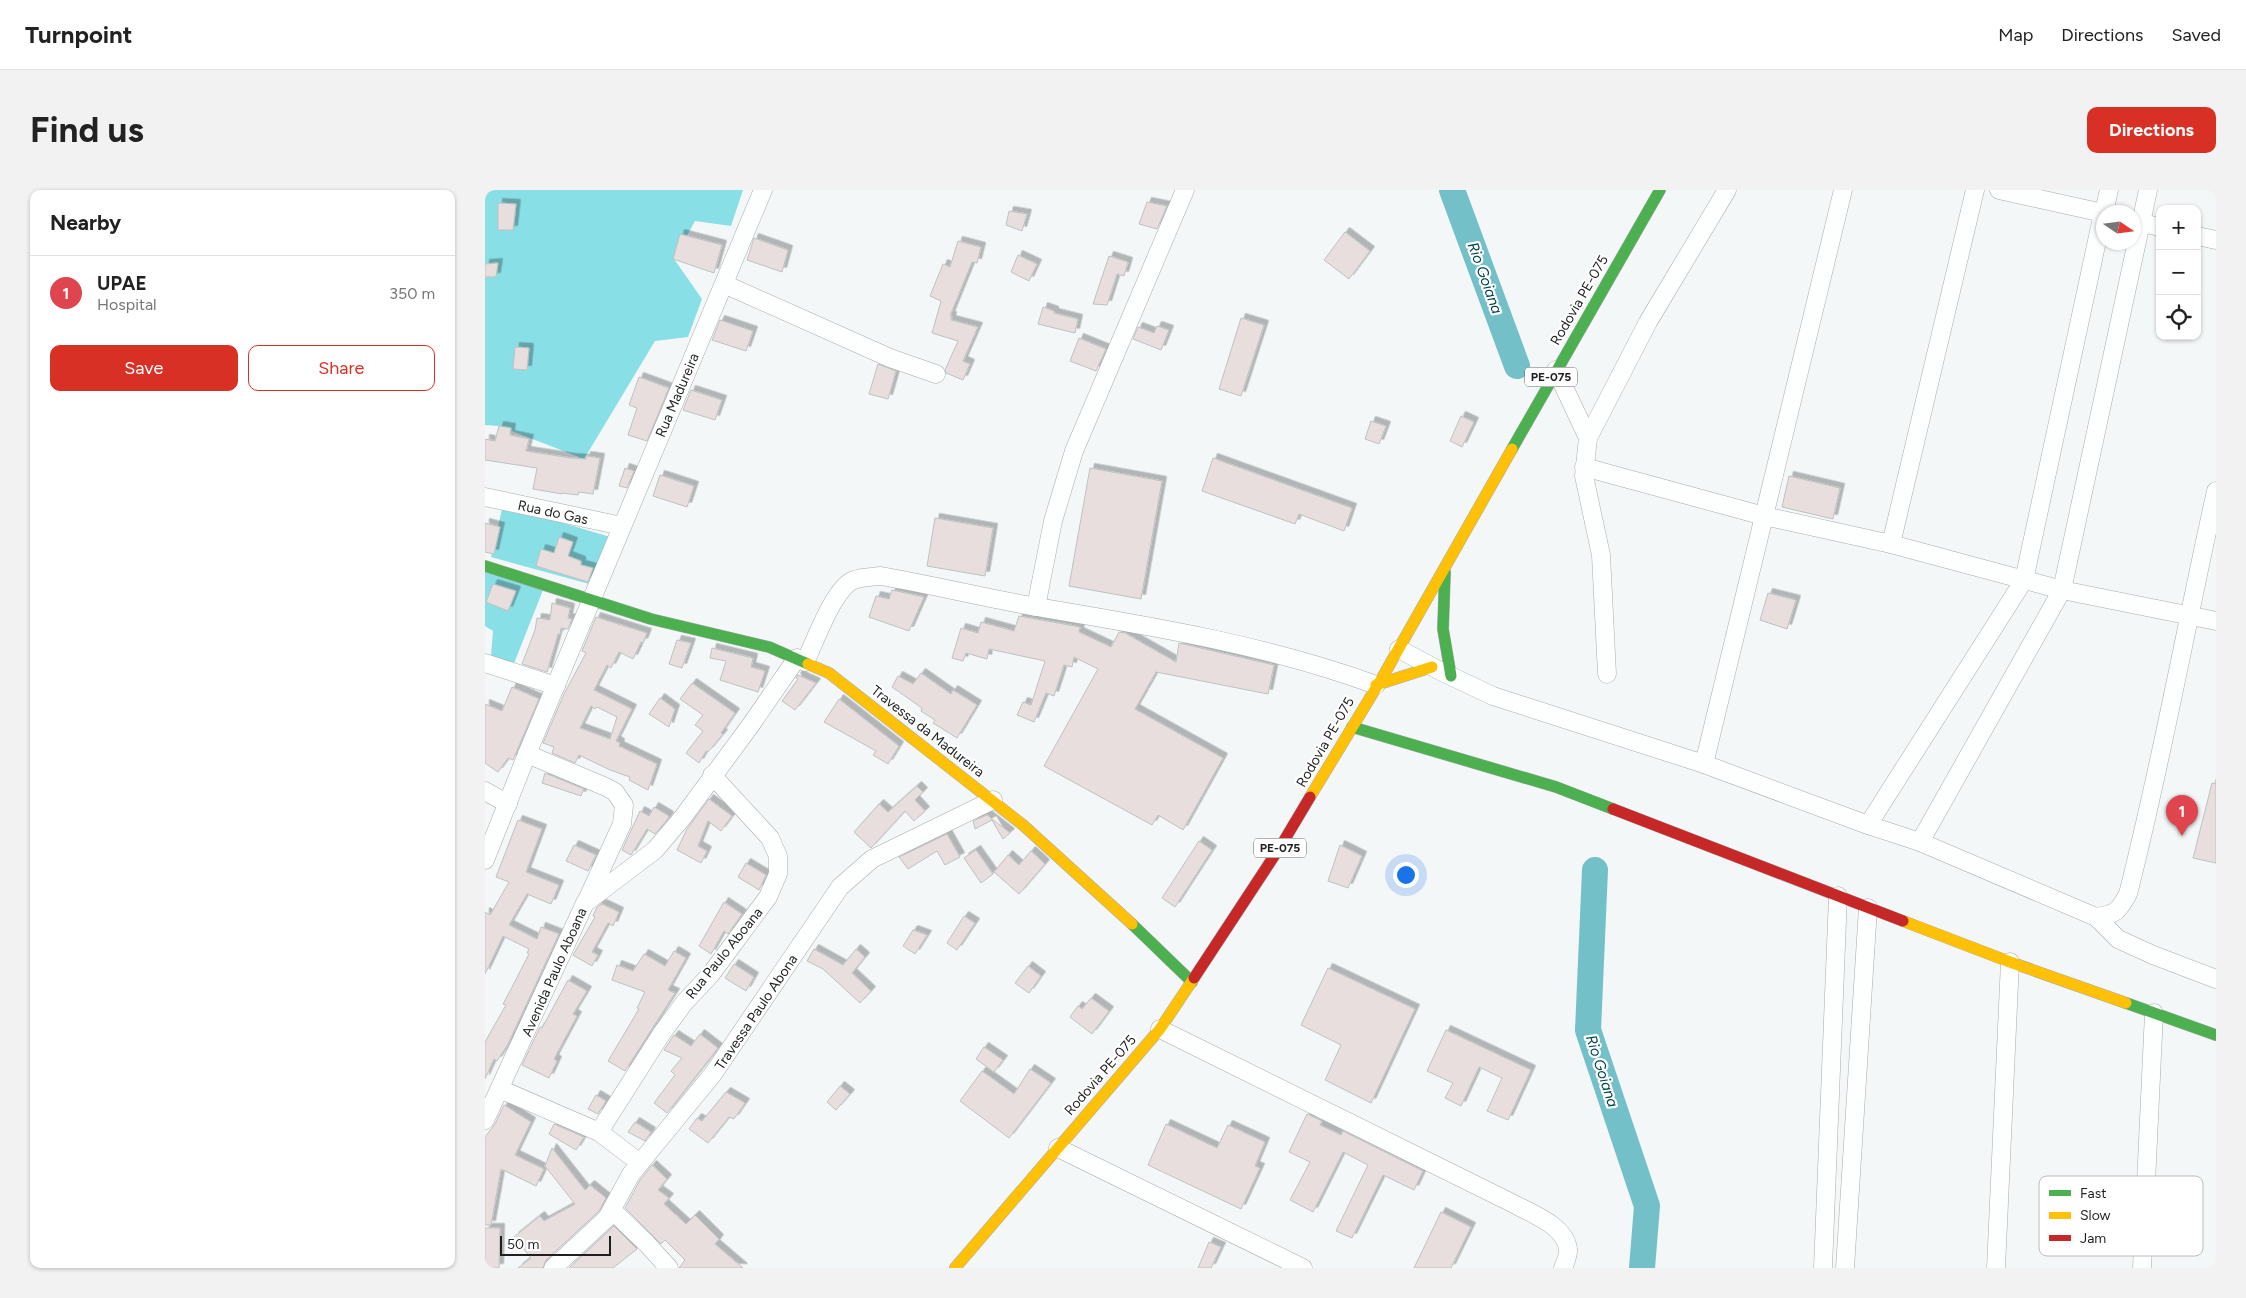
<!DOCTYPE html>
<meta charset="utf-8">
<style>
body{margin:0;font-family:Figtree,sans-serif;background:#f2f2f2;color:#222}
.controls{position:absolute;right:15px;top:15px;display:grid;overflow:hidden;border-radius:10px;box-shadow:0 1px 4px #0004}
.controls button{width:45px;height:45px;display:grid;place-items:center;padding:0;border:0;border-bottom:1px solid #e0e0e0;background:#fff;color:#222;font:25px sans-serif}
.compass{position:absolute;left:1611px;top:15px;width:45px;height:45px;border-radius:50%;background:#fff;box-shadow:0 1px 4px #0004;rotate:103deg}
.scale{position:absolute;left:15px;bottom:12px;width:111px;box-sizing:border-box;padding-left:5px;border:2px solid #1e2020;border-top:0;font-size:14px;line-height:18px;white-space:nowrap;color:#1e2020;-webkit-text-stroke:4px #fff;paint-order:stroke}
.you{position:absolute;left:920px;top:684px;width:18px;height:18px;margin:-12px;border:4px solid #fff;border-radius:50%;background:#1a73e8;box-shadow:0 0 0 8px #1a73e833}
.badge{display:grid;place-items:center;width:32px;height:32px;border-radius:50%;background:#d93025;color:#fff;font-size:16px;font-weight:700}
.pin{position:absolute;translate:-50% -41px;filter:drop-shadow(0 1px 2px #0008)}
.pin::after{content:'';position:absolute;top:26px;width:18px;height:15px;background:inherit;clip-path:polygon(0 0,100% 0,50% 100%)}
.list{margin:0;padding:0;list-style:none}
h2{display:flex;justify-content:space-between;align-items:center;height:65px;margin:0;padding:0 20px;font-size:21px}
h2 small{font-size:16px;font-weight:400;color:#767676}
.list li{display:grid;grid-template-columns:32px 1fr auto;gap:15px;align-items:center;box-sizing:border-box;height:75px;padding:0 20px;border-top:1px solid #e0e0e0}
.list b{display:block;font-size:19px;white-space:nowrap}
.list p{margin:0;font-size:16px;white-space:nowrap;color:#767676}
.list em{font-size:16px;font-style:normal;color:#767676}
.actions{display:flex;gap:10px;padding:15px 20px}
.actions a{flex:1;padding:11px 0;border:1px solid #d93025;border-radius:10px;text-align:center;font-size:18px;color:#d93025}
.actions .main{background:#d93025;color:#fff}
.icon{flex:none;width:28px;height:28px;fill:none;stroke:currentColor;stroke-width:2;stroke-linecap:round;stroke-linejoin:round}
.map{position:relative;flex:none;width:1731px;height:1078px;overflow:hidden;border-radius:10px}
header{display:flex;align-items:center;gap:30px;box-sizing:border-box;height:70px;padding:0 25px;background:#fff;border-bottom:1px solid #e0e0e0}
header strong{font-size:24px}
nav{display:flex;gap:28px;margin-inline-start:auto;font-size:18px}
.intro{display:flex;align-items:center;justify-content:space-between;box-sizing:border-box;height:120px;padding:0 30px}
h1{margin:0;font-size:35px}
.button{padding:12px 22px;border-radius:10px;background:#d93025;color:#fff;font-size:18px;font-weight:700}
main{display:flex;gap:30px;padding:0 30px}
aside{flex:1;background:#fff;border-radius:10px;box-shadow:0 1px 4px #0004}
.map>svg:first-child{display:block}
</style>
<header>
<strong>Turnpoint</strong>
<nav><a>Map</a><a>Directions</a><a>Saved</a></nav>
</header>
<div class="intro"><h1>Find us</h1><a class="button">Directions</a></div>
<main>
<aside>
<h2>Nearby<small></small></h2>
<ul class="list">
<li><span class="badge" style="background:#e0444e">1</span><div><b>UPAE</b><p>Hospital</p></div><em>350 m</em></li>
</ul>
<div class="actions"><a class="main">Save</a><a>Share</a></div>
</aside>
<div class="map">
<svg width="1731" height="1078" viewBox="0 0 1731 1078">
<defs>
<filter id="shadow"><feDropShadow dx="4.5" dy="-4.5" stdDeviation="0" flood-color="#0004"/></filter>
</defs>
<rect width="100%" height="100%" fill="#f3f7f8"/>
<g fill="#89dfe6">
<polygon points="0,0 258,0 246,36 210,31 189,69 217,109 203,147 170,151 99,269 14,236 0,235"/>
<polygon points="18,315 125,347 108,395 6,367"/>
<polygon points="0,381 58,400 28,476 6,466 8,441 0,436"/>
</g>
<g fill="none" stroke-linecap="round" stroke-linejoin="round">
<g stroke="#74c0c8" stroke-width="26">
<polyline points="967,0 1032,176"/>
<polyline points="1110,680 1103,840 1162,1016 1157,1078"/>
</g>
</g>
<g fill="#e8dede" stroke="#bfc1c1" fill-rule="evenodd" filter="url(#shadow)">
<polygon points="662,12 682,16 672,39 654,34"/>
<polygon points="13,13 31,14 28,40 13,40"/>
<polygon points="524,21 542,24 537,41 521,35"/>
<polygon points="860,42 885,61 864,89 839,70"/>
<polygon points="195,44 237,55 229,83 188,69"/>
<polygon points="269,48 303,60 297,82 262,70"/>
<polygon points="473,51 496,57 492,73 487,72 465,126 467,126 466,130 493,137 478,171 485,174 478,190 461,183 460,180 473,151 447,143 456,111 445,106 458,74 465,77"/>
<polygon points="533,65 552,74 544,91 526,82"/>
<polygon points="624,66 643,72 639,86 632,84 622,115 608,114"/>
<polygon points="13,73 11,87 0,87 0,74"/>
<polygon points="558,117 569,121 569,123 593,129 590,143 553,134"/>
<polygon points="756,128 779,135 756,206 734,199"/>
<polygon points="235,130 268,141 261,161 227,150"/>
<polygon points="672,136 684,140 676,160 648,149 653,137 669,143"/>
<polygon points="594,148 621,159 611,181 585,171"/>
<polygon points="30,157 44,158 42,180 28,179"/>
<polygon points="393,174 411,181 403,209 384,204"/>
<polygon points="154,187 184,198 162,251 143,245 152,218 144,215"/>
<polygon points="206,200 237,210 230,230 198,220"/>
<polygon points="976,226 989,232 977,257 965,251"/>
<polygon points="886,231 901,236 894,254 880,249"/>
<polygon points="14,236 26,238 25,245 44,249 41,261 86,268 101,269 101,266 115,268 108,304 94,302 93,305 77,303 77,304 48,299 52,278 0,270 0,249 10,251"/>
<polygon points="728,268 867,318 859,341 814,324 810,334 717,301"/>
<polygon points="140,278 149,281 142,298 134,296"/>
<polygon points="605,278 677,291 656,409 584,396"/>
<polygon points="175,285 209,296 202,317 168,306"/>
<polygon points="1304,286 1355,298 1348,329 1297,317"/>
<polygon points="450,328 508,338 500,386 442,376"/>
<polygon points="0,333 15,337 9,364 0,362"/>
<polygon points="74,347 88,352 83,366 96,371 96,375 108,378 103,392 51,376 56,359 69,363"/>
<polygon points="8,394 31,401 23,421 1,412"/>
<polygon points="407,400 439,407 424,441 384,427 391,406 404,409"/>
<polygon points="1283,403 1311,410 1302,439 1275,430"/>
<polygon points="67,413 85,418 83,428 87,429 83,439 76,438 75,444 73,444 62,482 37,474 50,440 52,428 65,430"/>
<polygon points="534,426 595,437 594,442 626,457 634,442 640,443 691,472 694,453 789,475 783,504 671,482 650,519 738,568 698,640 673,625 667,635 559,576 613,479 589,467 587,477 579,475 569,506 561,503 549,532 532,525 538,512 546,515 560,471 504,459 502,469 481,463 478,471 467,468 476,438 493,443 496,432 529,441"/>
<path d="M111,427L162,443L158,453L156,452L148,469L134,462L126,478L122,475L109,500L147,519L131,551L135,553L134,556L172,574L163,600L144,590L145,587L125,580L94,565L90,573L67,563L69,557L58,553L79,504L101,463L97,461ZM106,516L110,519L112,517L132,527L125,549L95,538Z"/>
<polygon points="192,450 206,453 197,478 184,474"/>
<polygon points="227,458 268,468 266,477 280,481 273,502 235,490 241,471 225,468"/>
<polygon points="436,483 466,504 468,500 492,515 472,548 448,533 450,530 436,521 437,518 407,497 413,486 428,494"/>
<polygon points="313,485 331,493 310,520 297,511 313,489 311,488"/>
<polygon points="207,493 250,523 236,543 238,544 223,562 221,561 214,573 201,563 218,541 210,535 218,525 195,509"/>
<polygon points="27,497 54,509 28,570 23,568 13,582 0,573 0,514 17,521"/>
<polygon points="175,508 190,519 184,537 164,524"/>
<polygon points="354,509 414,556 403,574 388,565 391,561 339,532"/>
<polygon points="60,583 99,599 96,606 57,593"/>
<polygon points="1727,593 1731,594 1731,673 1708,668"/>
<polygon points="432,596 438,602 430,610 440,621 429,631 420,621 386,658 369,642 394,614 403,622"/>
<polygon points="224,609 247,626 236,641 223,631 213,656 222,661 216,673 192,660 202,639"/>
<polygon points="169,617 184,626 182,630 170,644 162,639 146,665 137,660 155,621 164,626"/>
<polygon points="502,625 525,643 518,649 507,630 490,639 488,631"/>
<polygon points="33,630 57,639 41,682 74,695 66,714 42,704 24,735 52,749 56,737 74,744 23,854 12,871 9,869 0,889 0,852 21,815 18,814 25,801 44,764 42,763 44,759 18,746 0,784 0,722 5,725 24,692 11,687"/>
<polygon points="462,644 475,667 460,675 452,661 423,679 414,667"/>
<polygon points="714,651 727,660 690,717 677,708"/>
<polygon points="89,655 111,665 103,681 81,671"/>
<polygon points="855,655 877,666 863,698 843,691"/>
<polygon points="491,660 508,684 496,693 479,668"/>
<polygon points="546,661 560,674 534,704 509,682 523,665 534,675"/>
<polygon points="261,673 281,685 274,700 253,687"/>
<polygon points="239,712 257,724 243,744 239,741 226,764 214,756"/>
<polygon points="117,714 134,722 128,736 123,733 107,762 113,765 107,776 88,765 110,727 108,726 112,717"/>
<polygon points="479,726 490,733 472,760 462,753"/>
<polygon points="428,740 442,745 430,764 418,756"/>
<polygon points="329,759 358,775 371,759 380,767 367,783 386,801 375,813 338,779 322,771"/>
<polygon points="189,761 201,768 183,800 190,803 140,881 123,871 154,819 152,818 160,802 127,790 132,775 148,781 159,764 180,776"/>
<polygon points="249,774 269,787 261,801 240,788"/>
<polygon points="543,776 556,786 544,803 530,793"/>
<polygon points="843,778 930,819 886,913 840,890 856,855 816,835"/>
<polygon points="83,790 102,801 88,824 92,826 69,869 72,871 64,888 37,875 55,837 57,838"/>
<polygon points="606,808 624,821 607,844 585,827 593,816 597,819"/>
<polygon points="961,840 1046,880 1023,930 1002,921 1017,888 994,877 976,916 960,908 968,893 942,881"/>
<polygon points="215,844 233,858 182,923 169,913 190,885 186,881 197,868 179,860 189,845 206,856"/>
<polygon points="499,857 518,870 509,882 491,869"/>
<polygon points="545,879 566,893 524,948 475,911 497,881 529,904"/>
<polygon points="355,896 365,904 351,920 342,912"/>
<polygon points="241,902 260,913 249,929 244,927 223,953 204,939 212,928 217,931"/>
<polygon points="111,905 121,911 113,924 103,919"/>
<polygon points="19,915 46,932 30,965 59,979 51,996 16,979 6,1035 0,1035 0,947 10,934"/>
<polygon points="822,924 837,931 835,935 856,945 858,941 938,981 929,1000 898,985 867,1048 851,1041 883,975 858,962 828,1022 805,1010 825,972 804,962"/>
<polygon points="150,932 166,942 160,951 143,942"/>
<polygon points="69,934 99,947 91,960 64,944"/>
<polygon points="681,934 732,958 743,935 780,952 770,976 775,978 756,1019 663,975"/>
<polygon points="67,958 100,1000 105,995 121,1008 114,1021 61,1070 58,1078 33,1078 46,1068 29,1047 55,1026 59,1031 90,1014 60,976"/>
<polygon points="167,975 182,989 173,1000 184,1008 179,1014 201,1034 210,1025 234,1049 230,1054 258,1078 194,1078 200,1070 180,1050 176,1054 140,1018 155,990"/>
<polygon points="956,1022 986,1037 966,1078 929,1078"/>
<polygon points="129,1036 152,1059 128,1078 84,1078"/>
<polygon points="0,1038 15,1038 14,1078 0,1078"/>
<polygon points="724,1052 736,1057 726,1078 713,1078"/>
</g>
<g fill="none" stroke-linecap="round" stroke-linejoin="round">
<defs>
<g id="street">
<polyline points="1514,0 1618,23"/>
<polyline points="1619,22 1624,0"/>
<polyline points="1648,31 1675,37"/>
<polyline points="1712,46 1731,50"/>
<polyline points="239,94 405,168 451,184"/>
<polyline points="1071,180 1103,248"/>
<polyline points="1099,277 1279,326 1406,354 1577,400 1731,431"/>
<polyline points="0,307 137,336"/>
<polyline points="1406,354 1490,0"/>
<polyline points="551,417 568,331 589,261 700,0"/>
<polyline points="914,459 955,481 1008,506 1219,574 1383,635 1435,652 1611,727 1633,749 1668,765 1731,789"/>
<path d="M320,472C330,452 349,397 369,390C377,387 387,387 396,386C448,395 500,408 552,417C666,436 782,455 891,495"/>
<polyline points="0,473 71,496"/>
<polyline points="1122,484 1116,365 1099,286 1103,248 1163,132 1242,0"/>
<polyline points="42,564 121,597 130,602 139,615 137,634 102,710"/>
<polyline points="1219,574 1358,0"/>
<polyline points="0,601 23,614"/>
<polyline points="1383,635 1539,390 1618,23"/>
<polyline points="1435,652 1577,400 1663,0"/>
<polyline points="0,670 42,564 278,0"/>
<path d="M1611,727C1631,724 1633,722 1643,704C1677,571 1701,435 1731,301"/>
<path d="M675,839L1027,1013C1045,1023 1080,1035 1083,1059C1084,1064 1080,1073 1078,1078"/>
<polyline points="15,899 114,942 155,973"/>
<polyline points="0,930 100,713 170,660 198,627 265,536 312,468"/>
<polyline points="114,942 177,843 199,813 226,784 283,707 293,684 293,666 285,648 227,585"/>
<polyline points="573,958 818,1078"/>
<polyline points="127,1020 162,1054 184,1078"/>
<polyline points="68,1078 122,1028 146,984 228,884 355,697 387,669 508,610"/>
<polyline points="1338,1078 1353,706"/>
<polyline points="1360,1078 1383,718"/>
<polyline points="1511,1078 1525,772"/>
<polyline points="1657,1078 1669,823"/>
</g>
<g id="fast">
<polyline points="1027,259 1175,0"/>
<polyline points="0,376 166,429 284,457 323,474"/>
<polyline points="960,382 958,439 966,486"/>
<polyline points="867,537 1071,597 1128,619"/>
<polyline points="647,734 707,792"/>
<polyline points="1641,813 1731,845"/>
</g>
<g id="slow">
<polyline points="323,474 344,483 538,635 647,734"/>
<polyline points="891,495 947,477"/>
<polyline points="825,607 897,488 1027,259"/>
<polyline points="1418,731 1525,772 1641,813"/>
<polyline points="470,1078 675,839 709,788"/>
</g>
<g id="jam">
<polyline points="1128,619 1418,731"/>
<polyline points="709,788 797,654 825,607"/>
</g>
</defs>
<use href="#street" stroke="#a9abac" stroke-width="19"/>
<use href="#fast" stroke="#a9abac" stroke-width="12"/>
<use href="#slow" stroke="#a9abac" stroke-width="12"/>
<use href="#jam" stroke="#a9abac" stroke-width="12"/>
<use href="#street" stroke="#fdfefe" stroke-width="18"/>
<use href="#fast" stroke="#4caf50" stroke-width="11"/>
<use href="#slow" stroke="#ffc107" stroke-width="11"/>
<use href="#jam" stroke="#c62828" stroke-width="11"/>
</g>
<g text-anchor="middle" stroke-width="4.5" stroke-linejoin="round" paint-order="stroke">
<g fill="#fff" stroke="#626363" stroke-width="1">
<rect x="1040" y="177.5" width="52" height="19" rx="4"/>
<rect x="769" y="648.5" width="52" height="19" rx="4"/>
</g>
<g font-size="12" font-weight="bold" fill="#1e2020">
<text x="1066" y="191">PE-075</text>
<text x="795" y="662">PE-075</text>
</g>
<g font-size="14" fill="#1e2020" stroke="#fff">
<text transform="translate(1094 110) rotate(-60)" y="5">Rodovia PE-075</text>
<text transform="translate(192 205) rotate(-67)" y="5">Rua Madureira</text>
<text transform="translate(68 322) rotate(12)" y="5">Rua do Gas</text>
<text transform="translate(443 541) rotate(38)" y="5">Travessa da Madureira</text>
<text transform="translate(840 552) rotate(-60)" y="5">Rodovia PE-075</text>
<text transform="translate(239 763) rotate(-51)" y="5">Rua Paulo Aboana</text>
<text transform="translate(69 782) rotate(-66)" y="5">Avenida Paulo Aboana</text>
<text transform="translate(271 822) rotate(-56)" y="5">Travessa Paulo Abona</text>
<text transform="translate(615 885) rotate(-49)" y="5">Rodovia PE-075</text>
</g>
<g font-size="15" font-style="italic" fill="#00444a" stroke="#fff">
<text transform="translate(1000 88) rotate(70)" y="5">Rio Goiana</text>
<text transform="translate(1117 881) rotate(72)" y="5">Rio Goiana</text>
</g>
</g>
<rect x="1554" y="986" width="164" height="80" rx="8" fill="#fff" stroke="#bcbcbc" stroke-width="1"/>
<rect x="1564" y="1000" width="22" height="6" fill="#4caf50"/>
<rect x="1564" y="1022" width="22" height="7" fill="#ffc107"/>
<rect x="1564" y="1045" width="22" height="6" fill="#c62828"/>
<g font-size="14" fill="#1e2020">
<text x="1595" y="1008">Fast</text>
<text x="1595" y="1030">Slow</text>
<text x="1595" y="1053">Jam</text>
</g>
</svg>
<div class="controls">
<button>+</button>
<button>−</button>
<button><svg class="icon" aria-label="locate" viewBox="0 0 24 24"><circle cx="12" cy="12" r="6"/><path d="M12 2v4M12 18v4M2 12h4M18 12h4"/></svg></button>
</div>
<svg class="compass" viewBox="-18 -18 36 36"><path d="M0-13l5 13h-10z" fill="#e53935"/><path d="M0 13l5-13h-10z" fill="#767676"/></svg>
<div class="scale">50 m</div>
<div class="you"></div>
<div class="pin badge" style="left:1697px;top:646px;background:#e0444e">1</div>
</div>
</main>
